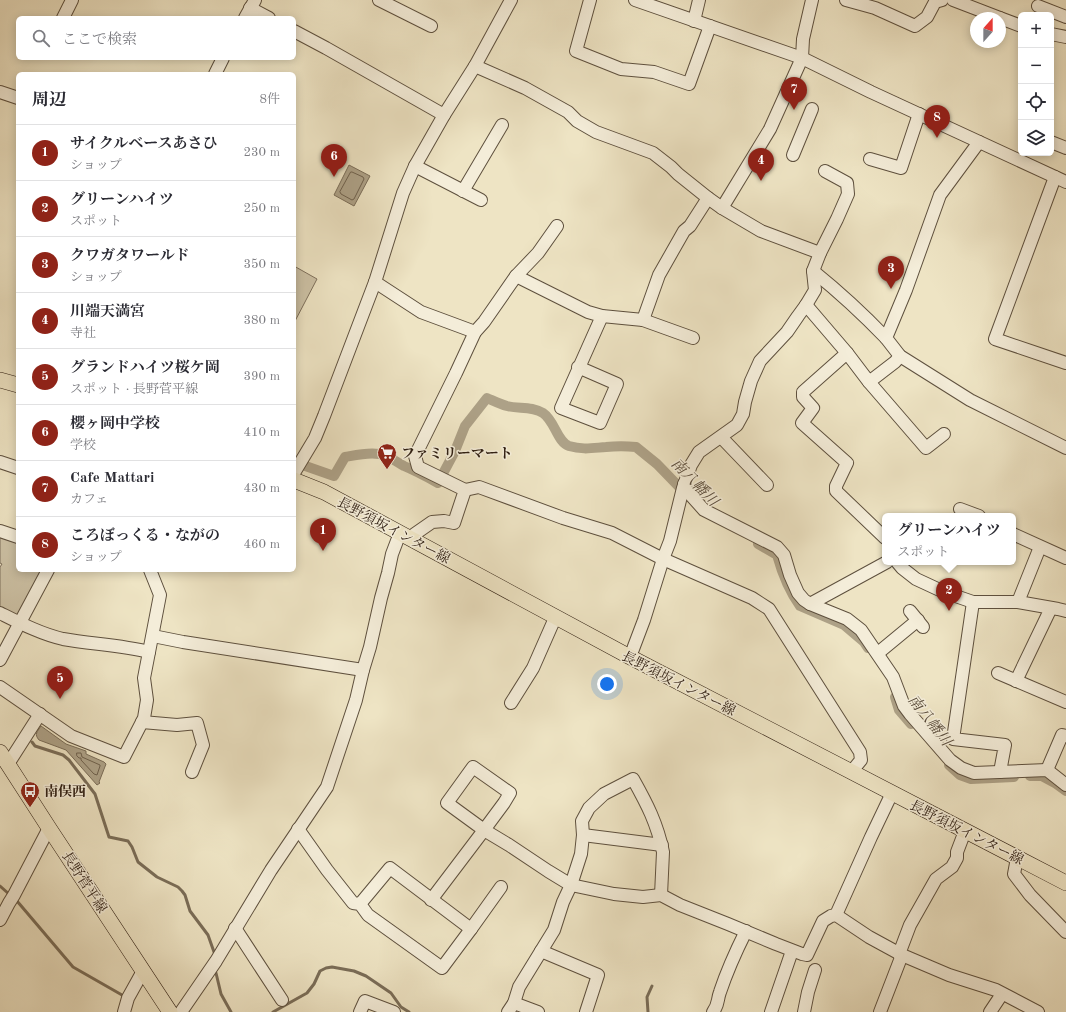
<!DOCTYPE html>
<html lang="ja">
<meta charset="utf-8">
<style>
body{margin:0;font-family:"Old Standard TT","Noto Serif JP",serif;background:#f7f7f7;color:#2b2b33}
.controls{position:absolute;right:12px;top:12px;display:grid;overflow:hidden;border-radius:6px;box-shadow:0 2px 10px #0003}
.controls button{width:36px;height:36px;display:grid;place-items:center;padding:0;border:0;border-bottom:1px solid #e1e1e2;background:#fff;color:#2b2b33;font:20px sans-serif}
.compass{position:absolute;left:970px;top:12px;width:36px;height:36px;border-radius:50%;background:#fff;box-shadow:0 2px 10px #0003;rotate:21deg}
.you{position:absolute;left:607px;top:684px;width:14px;height:14px;margin:-10px;border:3px solid #fff;border-radius:50%;background:#1a73e8;box-shadow:0 0 0 6px #1a73e833}
.badge{display:grid;place-items:center;width:26px;height:26px;border-radius:50%;background:#8f2418;color:#fff;font-size:13px;font-weight:700}
.pin{position:absolute;translate:-50% -33px;filter:drop-shadow(0 1px 2px #0008)}
.pin::after{content:'';position:absolute;top:21px;width:14px;height:12px;background:inherit;clip-path:polygon(0 0,100% 0,50% 100%)}
.popup{position:absolute;left:882px;top:513px;width:134px;height:52px;box-sizing:border-box;display:grid;place-content:center;border-radius:6px;background:#fff;filter:drop-shadow(0 1px 3px #0005);font-size:13px;white-space:nowrap;color:#7c7c81}
.popup b{font-size:15px;color:#2b2b33}
.popup::after{content:'';position:absolute;left:50%;top:100%;margin-left:-8px;border:8px solid transparent;border-top-color:#fff}
.list{margin:0;padding:0;list-style:none}
h2{display:flex;justify-content:space-between;align-items:center;height:52px;margin:0;padding:0 16px;font-size:17px}
h2 small{font-size:13px;font-weight:400;color:#7c7c81}
.list li{display:grid;grid-template-columns:26px 1fr auto;gap:12px;align-items:center;box-sizing:border-box;height:56px;padding:0 16px;border-top:1px solid #e1e1e2}
.list b{display:block;font-size:15px;white-space:nowrap}
.list p{margin:0;font-size:13px;white-space:nowrap;color:#7c7c81}
.list em{font-size:13px;font-style:normal;color:#7c7c81}
.icon{flex:none;width:22px;height:22px;fill:none;stroke:currentColor;stroke-width:2;stroke-linecap:round;stroke-linejoin:round}
.map{position:relative;flex:none;width:1066px;height:1012px;overflow:hidden}
.search{position:absolute;background:#fff;box-shadow:0 2px 10px #0003;left:16px;top:16px;width:280px;height:44px;display:flex;align-items:center;gap:10px;box-sizing:border-box;padding:0 14px;border-radius:6px;color:#7c7c81;font-size:15px}
.panel{position:absolute;background:#fff;box-shadow:0 2px 10px #0003;left:16px;top:72px;width:280px;height:500px;border-radius:6px}
.map>svg:first-child{display:block}
</style>
<div class="map">
<svg width="1066" height="1012" viewBox="0 0 1066 1012">
<rect width="100%" height="100%" fill="#eee4c4"/>
<filter id="stains"><feTurbulence type="fractalNoise" baseFrequency=".005" numOctaves="4"/><feColorMatrix values="0 0 0 0 .2 0 0 0 0 .09 0 0 0 0 .02 0 0 0 .5 -.17"/></filter>
<radialGradient id="worn" r=".72"><stop offset=".6" stop-color="#630" stop-opacity="0"/><stop offset="1" stop-color="#630" stop-opacity=".3"/></radialGradient>
<g fill="#cdc2a6" stroke="#7e705c">
<polygon points="294,266 317,279 294,323"/>
<polygon points="0,534 18,541 18,570 42,570 17,618 0,610 0,567 2,564 0,563"/>
</g>
<g fill="#ada187" stroke="#7a6d58">
<polygon points="349,165 370,176 354,206 334,195"/>
<path d="M41,726L66,744L86,751V754L104,762L106,764L99,782L100,783L97,785L66,750L39,740C34,734 37,732 41,726Z"/>
</g>
<g fill="none" stroke-linecap="round" stroke-linejoin="round">
<g stroke="#6e604c" stroke-width="1">
<polygon points="351,172 352,172 363,177 364,179 354,199 352,200 341,194 340,192"/>
<polygon points="77,753 81,753 82,757 100,765 100,766 97,775 94,774 81,760 81,758 79,758 77,756"/>
</g>
<g stroke="#7a6d58" stroke-width="3">
<polyline points="32,742 35,746 63,755 69,760 95,794 109,837 128,841 132,847 138,862 157,877 178,887 182,891 185,895 190,911 208,935 214,952"/>
<polyline points="1066,791 1066,792"/>
<polyline points="0,886 9,894"/>
<polyline points="17,901 73,967 122,995"/>
<polyline points="216,973 221,994 231,1012"/>
<polyline points="273,1012 307,993 314,984 320,971 326,968 332,967 354,971 366,976 391,993 401,1007 409,1012"/>
<polyline points="648,1012 647,997 652,986"/>
</g>
<g stroke="#ada187" stroke-width="10">
<path d="M294,462L334,476L345,457C356,455 368,452 379,454C389,455 396,462 404,466C416,471 427,477 438,483L455,451L465,426L487,398C494,401 500,404 507,406C519,409 532,406 543,413C555,421 557,442 569,446C583,450 592,448 606,447C616,446 626,446 636,447L657,464L687,495"/>
<path d="M758,544L777,555C782,573 789,591 800,606L844,625L864,642L868,648"/>
<polyline points="895,697 899,710 911,724"/>
<polyline points="949,765 960,775 971,779 1014,777"/>
<polyline points="1030,776 1042,776 1055,783 1066,791"/>
</g>
<defs>
<g id="minor">
<polyline points="379,0 431,26"/>
<polyline points="590,0 576,51 621,69 654,72 689,84 710,26"/>
<polyline points="635,0 802,58 871,92 1066,182"/>
<polyline points="846,0 875,8 915,26 927,17 935,2 942,0"/>
<polyline points="953,0 1000,18"/>
<polyline points="1038,6 1066,17"/>
<polyline points="250,8 269,18"/>
<polyline points="63,18 72,0"/>
<polyline points="245,18 255,0"/>
<polyline points="1000,18 1021,26"/>
<polyline points="694,21 699,0"/>
<polyline points="294,31 326,48 444,115"/>
<polyline points="1051,34 1066,37"/>
<polyline points="475,66 525,88 568,112 577,121 596,132 653,153 671,167 678,174 708,198 722,208 761,231 820,253"/>
<polyline points="215,74 223,58"/>
<polyline points="0,92 18,98"/>
<polyline points="979,142 940,195 906,290 886,338 900,356 970,400 1066,448"/>
<polyline points="1051,142 1066,148"/>
<polyline points="793,155 812,109"/>
<polyline points="870,159 901,168 919,114"/>
<polyline points="415,166 481,200"/>
<polyline points="1055,177 995,339 1066,363"/>
<polyline points="463,191 502,125"/>
<polyline points="722,208 770,129 802,58 803,39 812,0"/>
<path d="M813,271C839,292 862,313 886,338"/>
<polyline points="516,276 588,312 602,316 643,320 659,275 684,231 690,226 708,198"/>
<polyline points="375,282 421,312 475,332"/>
<polyline points="806,305 847,353 869,382 895,362 900,356"/>
<polyline points="643,320 693,338"/>
<polyline points="847,353 803,392 803,397 813,408 802,423 847,463 836,486 836,491 885,538"/>
<polyline points="578,367 617,384 600,423 561,408 602,316"/>
<polyline points="869,382 926,448 944,434"/>
<polyline points="721,437 767,485"/>
<polyline points="0,462 18,468"/>
<polyline points="294,473 315,438 324,416 375,282 403,193 415,166 444,115 475,66 511,0"/>
<polyline points="684,484 687,491 704,510 777,547 784,555 790,575 798,593 804,600 810,604 887,562"/>
<polyline points="465,490 479,487 563,518 612,533 663,559 752,598 769,609 860,752 861,760 852,771"/>
<polyline points="960,509 979,516"/>
<polyline points="0,531 18,537"/>
<polyline points="1013,534 1066,558"/>
<polyline points="409,538 432,522 444,521 454,523 465,490 418,467 415,456 456,373 475,332 484,322 516,276 538,253 557,226"/>
<polyline points="897,562 902,568 916,579 944,592 973,602 1018,602 1058,609 1066,611"/>
<polyline points="973,602 953,739 1005,745 1000,772"/>
<polyline points="1018,602 1040,547"/>
<polyline points="810,604 847,619 861,630 893,677 904,706 910,714 950,760 961,768 974,773 1047,770 1066,785"/>
<polyline points="910,611 923,627"/>
<path d="M0,613C20,623 41,634 63,639C91,644 121,645 149,652"/>
<polyline points="153,636 183,642 363,670"/>
<polyline points="878,653 918,620"/>
<polyline points="630,657 644,620 663,559 670,541 683,488 691,465 699,452 737,425 743,414 745,402 751,381 760,361 787,332 798,316 806,305 815,290 813,271 820,253 837,219 848,194 847,183 825,171"/>
<polyline points="0,660 48,570"/>
<polyline points="998,673 1066,702"/>
<polyline points="1016,681 1051,608"/>
<polyline points="0,687 71,736 124,757 144,718 147,700 144,678 160,595 150,570"/>
<polyline points="511,703 533,668 555,618"/>
<polyline points="142,722 177,725 197,723 203,745 192,772"/>
<polyline points="8,764 40,714"/>
<polygon points="473,767 510,793 504,803 484,830 447,803"/>
<polyline points="1047,770 1062,735 1066,736"/>
<polyline points="298,829 327,870 353,903 360,904 390,868 471,929 442,968 368,915 360,904"/>
<polyline points="583,835 662,845"/>
<polyline points="1017,858 1014,874 1030,895 1066,932"/>
<polyline points="431,900 484,830 509,845 548,871 571,885 614,894 643,897 661,895 680,905 728,924 776,944 802,954 807,955 823,921 831,916 836,915 869,937 902,955 949,975 996,990 1038,1012"/>
<polyline points="836,915 871,837 892,793"/>
<polyline points="0,920 9,903 14,895 49,828"/>
<polyline points="235,928 282,1000"/>
<polyline points="471,929 501,887"/>
<polyline points="541,951 598,975 586,1012"/>
<polyline points="899,954 910,925 936,879 952,867 957,858 957,852 965,831"/>
<polyline points="514,1003 538,1012"/>
<polyline points="124,1012 128,998 143,971"/>
<polyline points="181,1012 216,961 271,870 327,787 356,700 363,670 370,647 381,598 388,573 392,554 400,533"/>
<polyline points="360,1012 365,1001 394,1012"/>
<path d="M508,1012L514,1003L519,987L554,930L563,902L571,885L581,854L583,835L582,821L589,808L604,794L633,779C647,804 657,823 663,852L661,895"/>
<path d="M713,1012C719,1004 717,1000 720,992C727,971 736,951 746,931"/>
<polyline points="771,1012 792,951"/>
<polyline points="804,1012 808,992 815,970"/>
<polyline points="880,1012 902,955"/>
<polyline points="990,1012 1002,994"/>
</g>
<g id="major">
<polyline points="0,380 18,385"/>
<polyline points="294,480 324,492 630,657 1066,883"/>
<polyline points="0,752 49,828 170,1012"/>
</g>
</defs>
<use href="#minor" stroke="#5e503e" stroke-width="14"/>
<use href="#major" stroke="#2e1e12" stroke-width="16"/>
<use href="#minor" stroke="#f4edd9" stroke-width="12"/>
<use href="#major" stroke="#eee4c4" stroke-width="15"/>
</g>
<defs>
<symbol id="supermarket-pin" viewBox="-11 -11 22 30"><path d="M0 17L-7.5 6A9.5 9.5 0 1 1 7.5 6Z" fill="#8f2418" stroke="#f4edd9"/><path d="M-6-5.5h2.5l.6 2H6L4.5 2H-2.5L-4.4-4H-6ZM-1.5 3.2a1.3 1.3 0 1 0 .1 0ZM3 3.2a1.3 1.3 0 1 0 .1 0Z" fill="#fff"/></symbol>
<symbol id="bus-pin" viewBox="-11 -11 22 30"><path d="M0 17L-7.5 6A9.5 9.5 0 1 1 7.5 6Z" fill="#8f2418" stroke="#f4edd9"/><path d="M-5-6H5V4H4V6H2V4H-2V6H-4V4H-5ZM-3.5-4V0h7V-4ZM-3.5 1.2v1.5H-2V1.2ZM2 1.2v1.5H3.5V1.2Z" fill="#fff"/></symbol>
</defs>
<g fill-rule="evenodd">
<use href="#supermarket-pin" x="376" y="442" width="22" height="30"/>
<use href="#bus-pin" x="19" y="780" width="22" height="30"/>
</g>
<g text-anchor="middle" stroke-width="3" stroke-linejoin="round" paint-order="stroke">
<g font-size="14" font-weight="bold" fill="#2e1e12" stroke="#f4edd9" text-anchor="start">
<text x="401" y="458">ファミリーマート</text>
<text x="44" y="796">南俣西</text>
</g>
<g font-size="14" fill="#2e1e12" stroke="#f4edd9">
<text transform="translate(394 530) rotate(28)" y="5">長野須坂インター線</text>
<text transform="translate(679 683) rotate(27)" y="5">長野須坂インター線</text>
<text transform="translate(967 832) rotate(27)" y="5">長野須坂インター線</text>
<text transform="translate(85 882) rotate(57)" y="5">長野菅平線</text>
</g>
<g font-size="15" font-style="italic" fill="#5a4c3b" stroke="#f4edd9">
<text transform="translate(695 482) rotate(46)" y="5">南八幡川</text>
<text transform="translate(930 720) rotate(52)" y="5">南八幡川</text>
</g>
</g>
<rect width="100%" height="100%" filter="url(#stains)"/>
<rect width="100%" height="100%" fill="url(#worn)"/>
</svg>
<div class="controls">
<button>+</button>
<button>−</button>
<button><svg class="icon" aria-label="locate" viewBox="0 0 24 24"><circle cx="12" cy="12" r="6"/><path d="M12 2v4M12 18v4M2 12h4M18 12h4"/></svg></button>
<button><svg class="icon" aria-label="layers" viewBox="0 0 24 24"><path d="M12 4l9 5-9 5-9-5zM3 14l9 5 9-5"/></svg></button>
</div>
<svg class="compass" viewBox="-18 -18 36 36"><path d="M0-13l5 13h-10z" fill="#e53935"/><path d="M0 13l5-13h-10z" fill="#7c7c81"/></svg>
<div class="you"></div>
<div class="pin badge" style="left:323px;top:551px">1</div>
<div class="pin badge" style="left:949px;top:611px">2</div>
<div class="popup"><b>グリーンハイツ</b>スポット</div>
<div class="pin badge" style="left:891px;top:289px">3</div>
<div class="pin badge" style="left:761px;top:181px">4</div>
<div class="pin badge" style="left:60px;top:699px">5</div>
<div class="pin badge" style="left:334px;top:177px">6</div>
<div class="pin badge" style="left:794px;top:110px">7</div>
<div class="pin badge" style="left:937px;top:138px">8</div>
<div class="search"><svg class="icon" aria-label="search" viewBox="0 0 24 24"><circle cx="10" cy="10" r="6"/><path d="M15 15l6 6"/></svg>ここで検索</div>
<section class="panel">
<h2>周辺<small>8件</small></h2>
<ul class="list">
<li><span class="badge">1</span><div><b>サイクルベースあさひ</b><p>ショップ</p></div><em>230 m</em></li>
<li><span class="badge">2</span><div><b>グリーンハイツ</b><p>スポット</p></div><em>250 m</em></li>
<li><span class="badge">3</span><div><b>クワガタワールド</b><p>ショップ</p></div><em>350 m</em></li>
<li><span class="badge">4</span><div><b>川端天満宮</b><p>寺社</p></div><em>380 m</em></li>
<li><span class="badge">5</span><div><b>グランドハイツ桜ケ岡</b><p>スポット · 長野菅平線</p></div><em>390 m</em></li>
<li><span class="badge">6</span><div><b>櫻ヶ岡中学校</b><p>学校</p></div><em>410 m</em></li>
<li><span class="badge">7</span><div><b>Cafe Mattari</b><p>カフェ</p></div><em>430 m</em></li>
<li><span class="badge">8</span><div><b>ころぼっくる・ながの</b><p>ショップ</p></div><em>460 m</em></li>
</ul>
</section>
</div>
